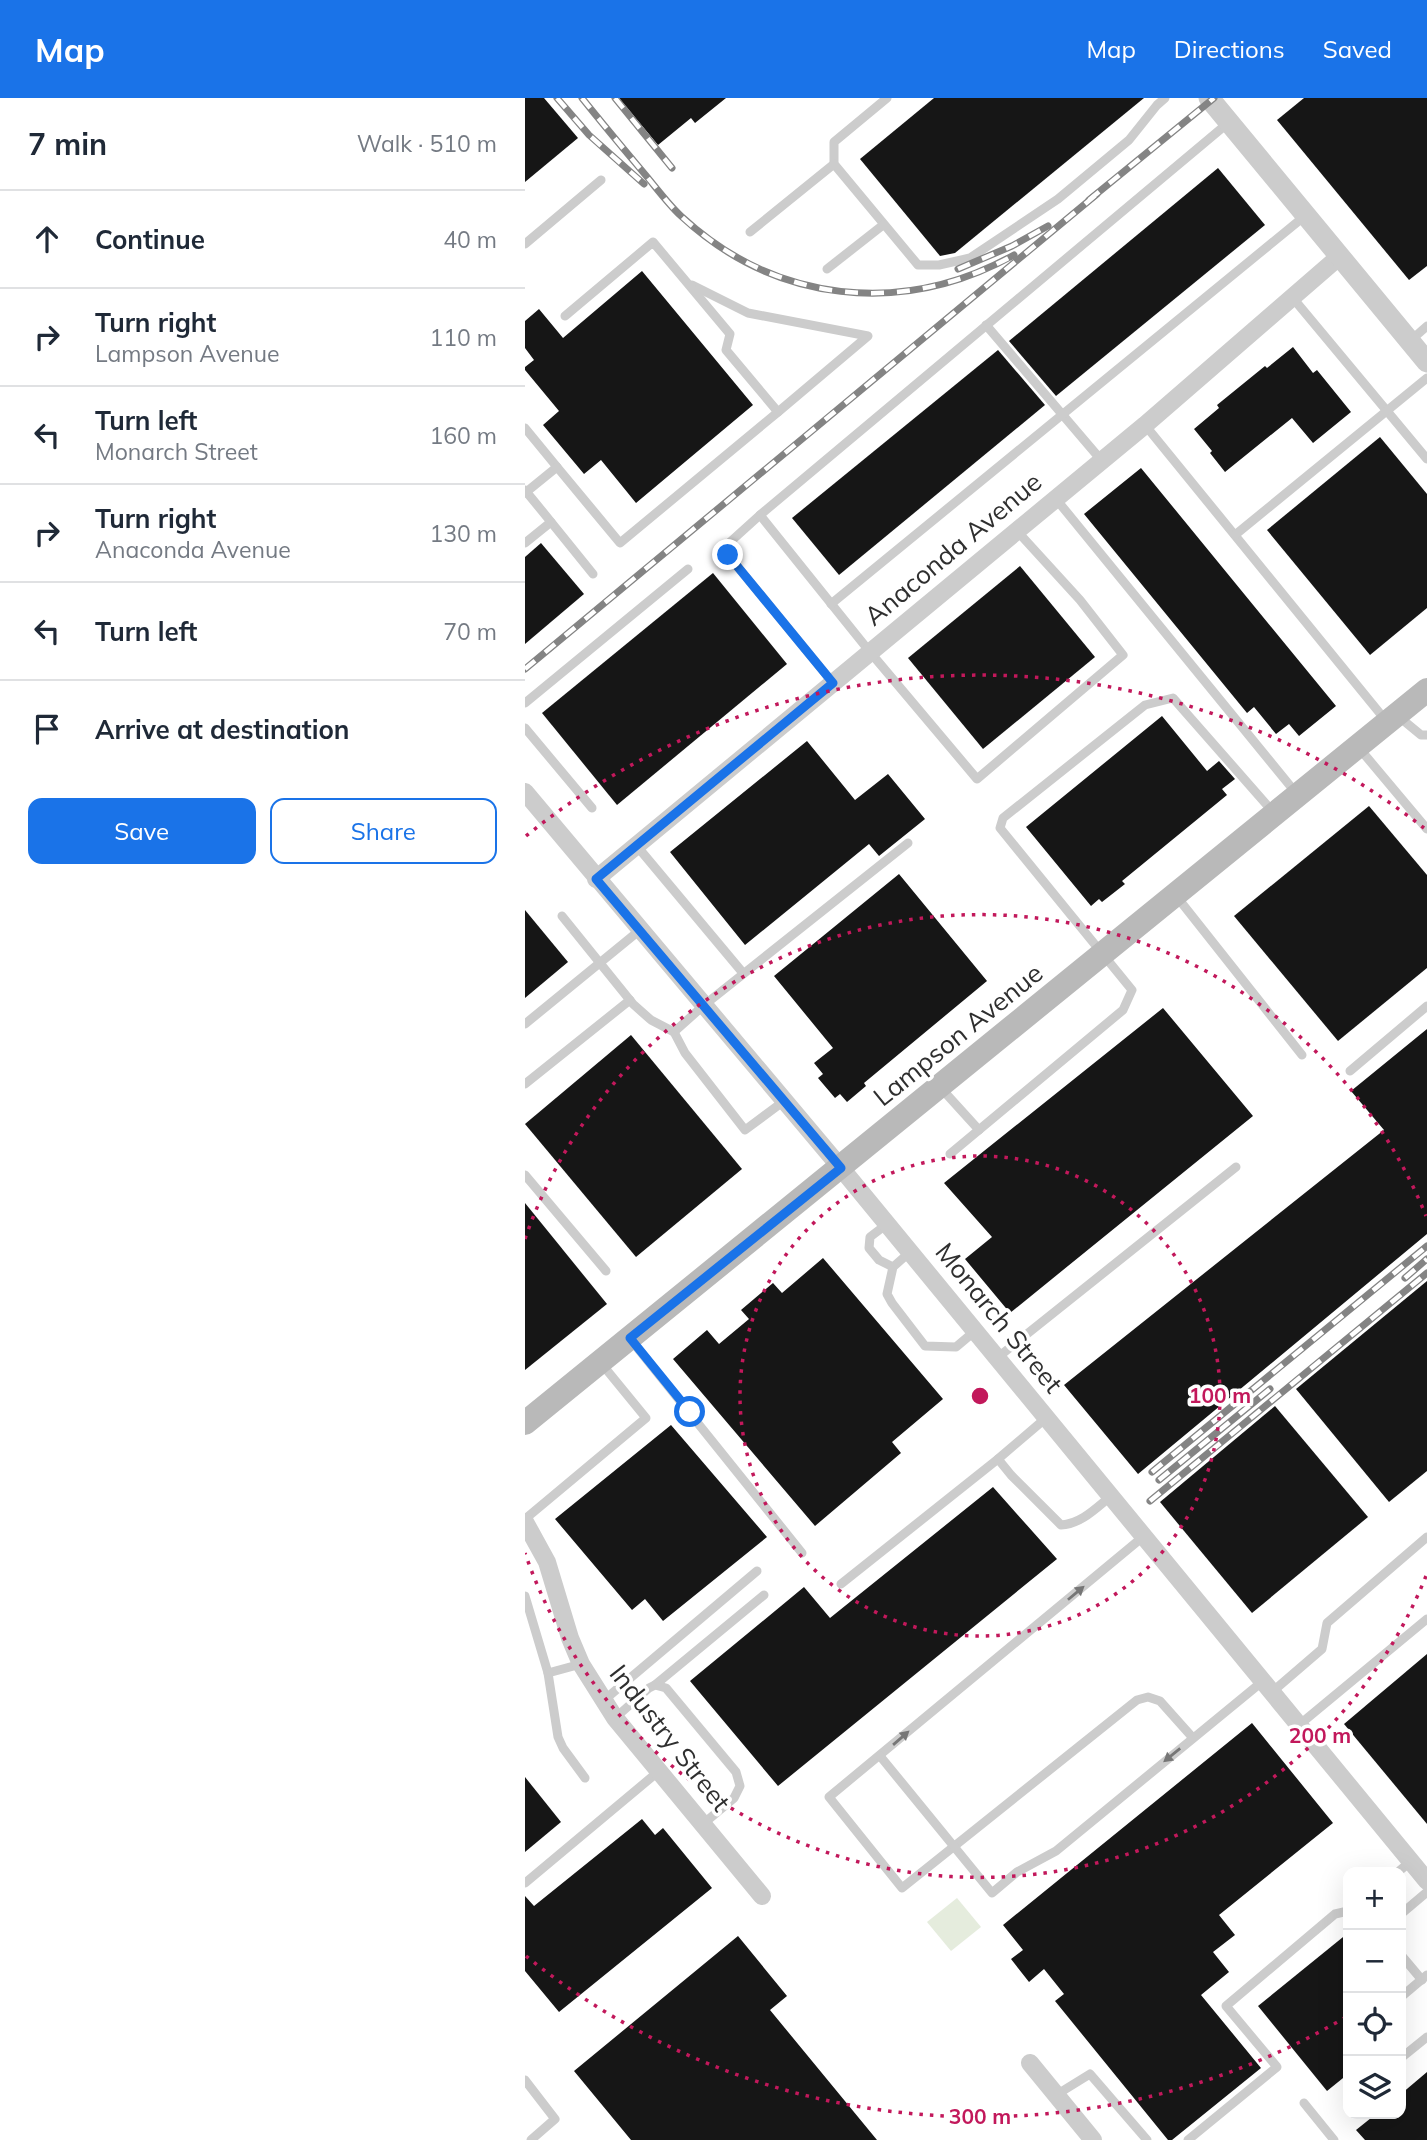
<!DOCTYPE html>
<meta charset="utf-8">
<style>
body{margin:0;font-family:Mulish,sans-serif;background:#f2f2f3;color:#1f2937}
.controls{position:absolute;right:21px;bottom:21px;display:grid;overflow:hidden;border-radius:14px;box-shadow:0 7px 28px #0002}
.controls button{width:63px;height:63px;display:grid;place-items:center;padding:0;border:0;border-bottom:2px solid #e0e1e3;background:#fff;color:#1f2937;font:35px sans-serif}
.stop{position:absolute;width:21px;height:21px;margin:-16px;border:5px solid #1a73e8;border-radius:50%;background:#fff}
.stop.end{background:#1a73e8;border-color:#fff;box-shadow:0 2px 7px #0008}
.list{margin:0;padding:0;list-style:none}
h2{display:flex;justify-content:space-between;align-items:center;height:91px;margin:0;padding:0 28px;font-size:30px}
h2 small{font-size:23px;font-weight:400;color:#747a83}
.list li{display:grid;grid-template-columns:46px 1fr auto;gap:21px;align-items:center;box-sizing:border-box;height:98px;padding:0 28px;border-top:2px solid #e0e1e3}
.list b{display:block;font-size:26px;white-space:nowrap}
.list p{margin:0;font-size:23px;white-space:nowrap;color:#747a83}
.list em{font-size:23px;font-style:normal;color:#747a83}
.actions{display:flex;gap:14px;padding:21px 28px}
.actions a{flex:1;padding:16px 0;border:2px solid #1a73e8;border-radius:14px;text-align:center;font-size:24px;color:#1a73e8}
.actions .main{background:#1a73e8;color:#fff}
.icon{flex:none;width:38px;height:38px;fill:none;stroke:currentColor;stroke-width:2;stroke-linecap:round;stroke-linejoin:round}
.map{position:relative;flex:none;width:902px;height:2042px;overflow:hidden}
header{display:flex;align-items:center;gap:42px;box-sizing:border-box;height:98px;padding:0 35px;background:#1a73e8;color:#fff}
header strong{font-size:33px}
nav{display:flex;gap:38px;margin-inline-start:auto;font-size:24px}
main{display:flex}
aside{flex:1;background:#fff}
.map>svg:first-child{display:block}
</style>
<header>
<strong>Map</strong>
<nav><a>Map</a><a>Directions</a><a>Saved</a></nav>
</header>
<main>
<aside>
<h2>7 min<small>Walk · 510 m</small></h2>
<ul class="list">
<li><svg class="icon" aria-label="ahead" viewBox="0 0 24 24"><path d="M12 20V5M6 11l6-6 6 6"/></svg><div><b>Continue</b></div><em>40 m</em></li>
<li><svg class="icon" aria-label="right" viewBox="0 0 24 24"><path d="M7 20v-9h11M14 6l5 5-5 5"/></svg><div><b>Turn right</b><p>Lampson Avenue</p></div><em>110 m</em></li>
<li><svg class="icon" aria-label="left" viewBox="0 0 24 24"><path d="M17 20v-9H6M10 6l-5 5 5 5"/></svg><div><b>Turn left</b><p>Monarch Street</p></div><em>160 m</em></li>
<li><svg class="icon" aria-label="right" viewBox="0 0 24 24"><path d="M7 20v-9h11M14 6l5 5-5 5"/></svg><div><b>Turn right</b><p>Anaconda Avenue</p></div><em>130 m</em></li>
<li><svg class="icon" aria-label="left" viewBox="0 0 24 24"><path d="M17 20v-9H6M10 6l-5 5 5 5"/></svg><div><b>Turn left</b></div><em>70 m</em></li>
<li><svg class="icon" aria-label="arrive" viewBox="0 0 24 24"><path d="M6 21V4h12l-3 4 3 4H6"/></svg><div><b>Arrive at destination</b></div></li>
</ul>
<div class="actions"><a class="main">Save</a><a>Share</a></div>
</aside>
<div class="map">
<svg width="902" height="2042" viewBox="0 0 902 2042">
<rect width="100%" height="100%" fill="#fff"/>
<polygon fill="#e5ecdd" points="432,1800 456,1829 426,1853 402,1824"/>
<g fill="#161616">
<polygon points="0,0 19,0 53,40 0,84"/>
<polygon points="94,0 201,0 170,25 166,20 133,47"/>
<polygon points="409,0 619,0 430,155 415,158 335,61"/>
<polygon points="779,0 902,0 902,168 884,182 752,22"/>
<polygon points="693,70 740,127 531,298 484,243"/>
<polygon points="117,173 228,307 111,405 76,362 59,376 18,327 34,313 0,272 0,269 9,262 0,250 0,223 14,211 38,240"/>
<polygon points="768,249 788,275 792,272 826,314 788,345 767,320 700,374 685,355 687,353 669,331 694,310 692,307 740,268 742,270"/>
<polygon points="473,252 520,307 314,477 267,420"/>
<polygon points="855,339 902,396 902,510 845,557 742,432"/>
<polygon points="616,370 811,608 774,638 764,626 751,636 729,609 722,615 559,416"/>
<polygon points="16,445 59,496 0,546 0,459"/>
<polygon points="495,468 570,559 458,651 383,560"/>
<polygon points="188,475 262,566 92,707 17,615"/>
<polygon points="637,618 682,673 694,663 710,681 697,691 702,697 597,783 600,786 577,804 574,801 566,808 501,729"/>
<polygon points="282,643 330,702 363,676 400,721 354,758 344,746 220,847 145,754"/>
<polygon points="844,708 902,777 902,870 813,943 709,818"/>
<polygon points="374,776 462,883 339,985 341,988 322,1004 315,996 310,1000 293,980 298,976 289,965 308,950 249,878"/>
<polygon points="0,812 43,864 0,900"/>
<polygon points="638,910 728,1018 485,1215 440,1161 467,1139 419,1085"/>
<polygon points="902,931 902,1136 613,1376 539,1287 859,1032 826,993"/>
<polygon points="106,937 217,1071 111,1159 0,1026"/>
<polygon points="0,1105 82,1206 0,1272"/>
<polygon points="298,1160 418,1301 367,1344 376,1355 290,1428 148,1261 182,1232 194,1246 224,1221 216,1212 248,1185 257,1195"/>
<polygon points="902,1183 902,1373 864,1404 771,1291"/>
<polygon points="750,1308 843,1419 727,1515 635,1404"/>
<polygon points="146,1327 242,1439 138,1523 120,1501 107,1512 30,1421"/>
<polygon points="468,1389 532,1461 253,1688 165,1583 279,1489 305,1520"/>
<polygon points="902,1556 902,1726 819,1626"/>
<polygon points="727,1625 808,1725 694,1817 710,1837 688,1854 704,1874 676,1897 736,1970 647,2042 643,2042 530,1903 539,1896 519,1871 504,1884 486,1861 498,1852 478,1827"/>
<polygon points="0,1679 36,1724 0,1754"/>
<polygon points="117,1721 130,1737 138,1730 187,1790 34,1914 0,1873 0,1798 9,1808"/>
<polygon points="823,1835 823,1976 802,1993 733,1908"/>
<polygon points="213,1838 262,1898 245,1912 352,2042 106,2042 49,1973"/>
<polygon points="902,1974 902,2042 840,2042 831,2032 851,2016 876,2016 876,1996"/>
</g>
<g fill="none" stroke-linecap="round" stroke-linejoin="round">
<g stroke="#ccc" stroke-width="9">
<polyline points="362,0 309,44 309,66 393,167 414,167 445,160 533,101 604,42 632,7 640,0"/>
<polyline points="225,134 309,66"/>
<polyline points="0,146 76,82"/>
<polyline points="302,171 358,127"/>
<polyline points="167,187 223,215 343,238 253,314"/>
<polyline points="767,199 902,361"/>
<polyline points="461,227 577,363"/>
<polyline points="885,243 902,228"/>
<polyline points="620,327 862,624"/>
<polyline points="0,330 32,369"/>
<polyline points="0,392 26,424 0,445"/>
<polyline points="0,395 32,369 95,445 253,314 201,252 205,236 128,144 40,218"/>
<polyline points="531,401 771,695"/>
<polyline points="235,417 204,445 203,457 308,585"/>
<polyline points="26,424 68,476"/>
<polyline points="492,433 555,502 598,557 452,681 345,554 235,417 703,25"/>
<polyline points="710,437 902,280"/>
<polyline points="306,506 781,117"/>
<polyline points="0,605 163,471"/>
<polyline points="873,618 896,637 902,637"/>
<polyline points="0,630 67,710"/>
<polyline points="834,650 902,731"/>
<polyline points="111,747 218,875"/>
<polyline points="652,799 777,957"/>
<polyline points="37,818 108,906 126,922 149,934"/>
<polyline points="0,926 115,832"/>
<polyline points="825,973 902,908"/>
<polyline points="0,986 105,902"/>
<polyline points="415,989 454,1032"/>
<polyline points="259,1003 220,1032 160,955 149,934 178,908 383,745"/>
<polyline points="425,1056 598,912 607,892 475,730 478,720 620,607 648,600 749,715"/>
<polyline points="0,1077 81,1173"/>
<polyline points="362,1126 345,1139 344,1150 354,1162 368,1169"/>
<polyline points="385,1154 368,1169 362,1196 367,1205 400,1248 431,1249 450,1233"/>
<polyline points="106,1242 277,1455"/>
<polyline points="472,1260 711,1069"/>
<path d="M521,1320L473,1361L486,1377L536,1427C556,1426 571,1410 586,1398"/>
<polyline points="0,1421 121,1320 76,1265"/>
<polyline points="619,1438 304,1699 377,1790 612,1602 623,1599 635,1603 668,1640"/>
<polyline points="316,1486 473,1361"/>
<polyline points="0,1498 23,1575 56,1566"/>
<polyline points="23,1575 33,1639 38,1650 60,1680"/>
<polyline points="130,1587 239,1497"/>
<polyline points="747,1594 797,1551 802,1525 902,1439"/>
<polyline points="78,1603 232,1473"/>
<polyline points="90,1620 124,1590 130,1587 141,1590 211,1674 215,1688 209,1700 178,1726"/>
<polyline points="774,1627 902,1521"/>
<polyline points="355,1658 467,1795 492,1774 531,1753 738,1583"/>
<polyline points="873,1774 886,1763"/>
<polyline points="0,1785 134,1673"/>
<polyline points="876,1816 902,1794"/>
<polyline points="876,1857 897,1882"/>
<polyline points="876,1899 902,1877"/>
<polyline points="876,1960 902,1939"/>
<polyline points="0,1982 30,2021 6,2042"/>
<polyline points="531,1997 565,1976 622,2042"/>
<polyline points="779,2005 809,2042"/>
<polyline points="663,2042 752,1969 701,1908 810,1816 823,1813"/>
</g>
<g stroke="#ccc" stroke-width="18">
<polyline points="0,694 316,1070 902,1783"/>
<polyline points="71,781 620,327 815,158"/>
<polyline points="0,1424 22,1464 45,1540 56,1566 90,1620 237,1798"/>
<polyline points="505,1965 568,2042"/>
</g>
<polyline stroke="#ccc" stroke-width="21" points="684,0 902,264"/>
<polyline stroke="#b9b9b9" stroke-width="24" points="0,1325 902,592"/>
<defs>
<g id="rail">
<polyline points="32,0 64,37 119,86"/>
<path d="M57,0C77,25 97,49 118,74C130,88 142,105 156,118C250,205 377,219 489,157"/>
<polyline points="90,0 147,70"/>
<polyline points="564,102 689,0"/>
<polyline points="433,171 487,148 523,128"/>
<polyline points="0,571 572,96"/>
<polyline points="880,1180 902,1161"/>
<polyline points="627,1374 902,1148"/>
<polyline points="634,1382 745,1291"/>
<polyline points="625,1403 902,1175"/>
</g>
</defs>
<use href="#rail" stroke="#848484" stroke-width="7"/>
<use href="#rail" stroke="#fff" stroke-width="4.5" stroke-dasharray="13" stroke-linecap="butt"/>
</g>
<defs><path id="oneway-solid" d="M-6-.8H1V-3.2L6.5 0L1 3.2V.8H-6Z" transform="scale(1.75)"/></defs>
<g fill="#767676">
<use href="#oneway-solid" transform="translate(551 1495) rotate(-40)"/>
<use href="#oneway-solid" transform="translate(376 1640) rotate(-41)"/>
<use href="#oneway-solid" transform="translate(647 1657) rotate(141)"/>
</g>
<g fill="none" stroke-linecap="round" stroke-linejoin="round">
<polyline stroke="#1a73e8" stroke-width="9" points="165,1314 105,1240 316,1070 71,781 308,585 203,457"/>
</g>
<g fill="none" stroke="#c2185b" stroke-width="3.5" stroke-dasharray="3.5 7">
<circle cx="455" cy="1298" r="240"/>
<path d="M901 1478A481 481 0 0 1 0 1455M0 1141A481 481 0 0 1 901 1118"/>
<path d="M821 1919A721 721 0 0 1 1 1858M1 738A721 721 0 0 1 899 730"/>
</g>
<g text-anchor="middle" stroke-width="7" stroke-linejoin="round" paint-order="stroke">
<g font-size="26" fill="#2f2f2f" stroke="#fff">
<text transform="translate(428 451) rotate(-40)" y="9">Anaconda Avenue</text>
<text transform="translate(433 937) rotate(-39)" y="9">Lampson Avenue</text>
<text transform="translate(474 1220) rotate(51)" y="9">Monarch Street</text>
<text transform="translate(145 1640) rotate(52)" y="9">Industry Street</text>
</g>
</g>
<circle cx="455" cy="1298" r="10" fill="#c2185b" stroke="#fff" stroke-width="3.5"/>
<g font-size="21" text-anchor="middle" font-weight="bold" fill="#c2185b" stroke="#fff" stroke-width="7" stroke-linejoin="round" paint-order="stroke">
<text x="695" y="1305">100 m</text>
<text x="795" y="1645">200 m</text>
<text x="455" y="2026">300 m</text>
</g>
</svg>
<div class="controls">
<button>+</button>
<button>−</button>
<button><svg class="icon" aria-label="locate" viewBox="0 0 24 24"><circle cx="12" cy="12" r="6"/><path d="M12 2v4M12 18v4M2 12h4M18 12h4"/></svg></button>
<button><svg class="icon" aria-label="layers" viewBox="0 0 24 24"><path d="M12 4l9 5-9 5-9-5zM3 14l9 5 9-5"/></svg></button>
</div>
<div class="stop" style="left:165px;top:1314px"></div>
<div class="stop end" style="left:203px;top:457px"></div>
</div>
</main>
